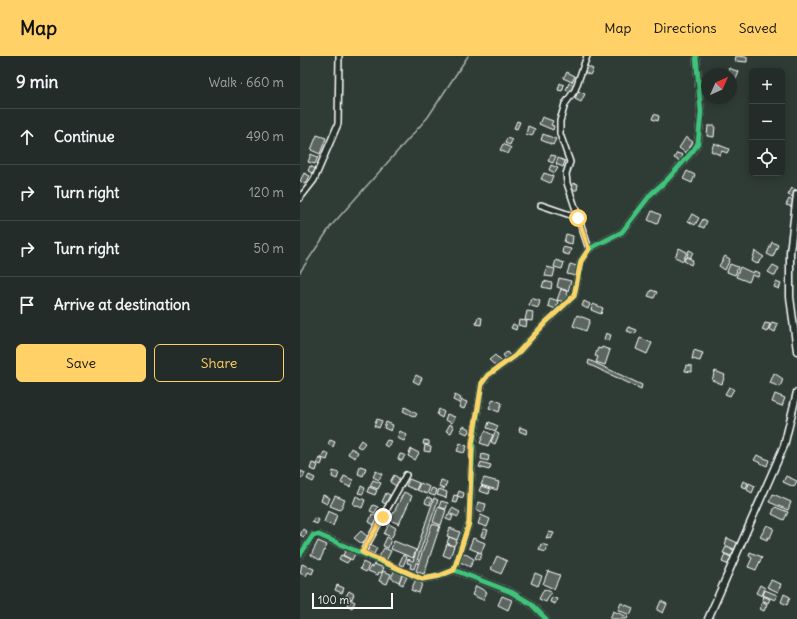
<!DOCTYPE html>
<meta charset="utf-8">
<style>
body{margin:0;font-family:Delius,sans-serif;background:#2b3430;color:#f1f3f6}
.controls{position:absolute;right:12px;top:12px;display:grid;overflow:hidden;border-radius:6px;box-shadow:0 2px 10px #0003}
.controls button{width:36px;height:36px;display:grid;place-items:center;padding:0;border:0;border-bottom:1px solid #404845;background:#232c28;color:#f1f3f6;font:20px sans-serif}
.compass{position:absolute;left:401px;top:12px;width:36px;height:36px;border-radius:50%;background:#232c28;box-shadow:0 2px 10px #0003;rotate:45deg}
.scale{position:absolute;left:12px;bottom:10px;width:81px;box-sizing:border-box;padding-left:4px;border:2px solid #fff;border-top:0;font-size:11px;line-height:14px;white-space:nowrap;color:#fff;-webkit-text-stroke:3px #26332d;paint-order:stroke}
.stop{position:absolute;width:12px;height:12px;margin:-9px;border:3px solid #ffd166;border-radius:50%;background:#fff}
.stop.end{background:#ffd166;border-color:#fff;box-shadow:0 1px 4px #0008}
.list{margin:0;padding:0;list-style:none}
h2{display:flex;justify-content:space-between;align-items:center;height:52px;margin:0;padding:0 16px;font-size:17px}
h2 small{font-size:13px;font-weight:400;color:#a3a7a8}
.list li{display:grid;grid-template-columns:26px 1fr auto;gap:12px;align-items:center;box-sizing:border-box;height:56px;padding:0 16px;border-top:1px solid #404845}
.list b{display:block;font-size:15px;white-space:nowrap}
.list em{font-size:13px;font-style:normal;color:#a3a7a8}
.actions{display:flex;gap:8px;padding:12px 16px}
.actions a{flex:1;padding:9px 0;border:1px solid #ffd166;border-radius:6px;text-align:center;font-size:14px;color:#ffd166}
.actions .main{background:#ffd166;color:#111}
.icon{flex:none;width:22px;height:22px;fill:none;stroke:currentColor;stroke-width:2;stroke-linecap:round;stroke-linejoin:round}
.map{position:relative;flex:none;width:497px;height:563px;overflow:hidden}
header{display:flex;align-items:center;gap:24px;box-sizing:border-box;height:56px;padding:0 20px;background:#ffd166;color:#111}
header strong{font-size:19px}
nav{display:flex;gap:22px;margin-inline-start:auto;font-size:14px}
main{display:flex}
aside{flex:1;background:#232c28}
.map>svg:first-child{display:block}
</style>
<header>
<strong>Map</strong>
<nav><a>Map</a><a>Directions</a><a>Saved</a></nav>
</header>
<main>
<aside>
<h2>9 min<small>Walk · 660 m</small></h2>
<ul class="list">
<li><svg class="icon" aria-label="ahead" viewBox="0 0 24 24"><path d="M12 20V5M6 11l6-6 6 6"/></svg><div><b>Continue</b></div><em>490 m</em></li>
<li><svg class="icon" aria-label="right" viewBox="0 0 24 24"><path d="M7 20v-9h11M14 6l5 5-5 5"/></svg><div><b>Turn right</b></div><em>120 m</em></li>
<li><svg class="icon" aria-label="right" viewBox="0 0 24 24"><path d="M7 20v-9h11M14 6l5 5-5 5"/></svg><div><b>Turn right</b></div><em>50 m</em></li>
<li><svg class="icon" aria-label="arrive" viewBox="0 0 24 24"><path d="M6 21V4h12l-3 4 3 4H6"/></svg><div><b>Arrive at destination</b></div></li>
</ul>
<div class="actions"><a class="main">Save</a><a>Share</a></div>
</aside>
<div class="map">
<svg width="497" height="563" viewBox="0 0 497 563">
<rect width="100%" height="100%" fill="#2f3b35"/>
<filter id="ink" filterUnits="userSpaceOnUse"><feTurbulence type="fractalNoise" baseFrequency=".025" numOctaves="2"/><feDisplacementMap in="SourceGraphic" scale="8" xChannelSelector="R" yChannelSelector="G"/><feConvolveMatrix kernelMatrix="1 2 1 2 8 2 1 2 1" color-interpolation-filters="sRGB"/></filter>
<g filter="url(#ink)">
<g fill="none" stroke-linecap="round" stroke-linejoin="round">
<polyline stroke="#a9afac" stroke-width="1.5" points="0,216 31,170 128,61 168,0"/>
</g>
<g fill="#5b6661" stroke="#fff">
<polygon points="436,0 447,1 447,6 435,5"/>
<polygon points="287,10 293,13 290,19 284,16"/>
<polygon points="429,12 439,16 436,23 431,21 431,18 427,18"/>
<polygon points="267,16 275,20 272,26 263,22"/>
<polygon points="260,27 264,29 262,35 258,34"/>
<polygon points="269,27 275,30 272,37 266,34"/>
<polygon points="278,35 285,38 281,46 275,43"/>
<polygon points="354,58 359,60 358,65 352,63"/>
<polygon points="242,61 253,65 251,69 254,70 253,74 239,68"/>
<polygon points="217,65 220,66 217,73 214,72"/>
<polygon points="228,70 235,73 232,80 226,78"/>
<polygon points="408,70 415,70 414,81 407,80"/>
<polygon points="243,78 256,83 253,89 241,84"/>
<polygon points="17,79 26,82 20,98 11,94"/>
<polygon points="386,81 393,86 386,97 379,92"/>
<polygon points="207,82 212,84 210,89 205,87"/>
<polygon points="414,87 429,93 427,97 422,95 420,99 411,95"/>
<polygon points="203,88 211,92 208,98 200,94"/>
<polygon points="377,97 383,99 380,105 374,102"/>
<polygon points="11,98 18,101 15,108 8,106"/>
<polygon points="251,99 256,100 253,107 248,105"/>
<polygon points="258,102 265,105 263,111 256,108"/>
<polygon points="251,109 258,112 255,117 249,114"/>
<polygon points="10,110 16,113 14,118 8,115"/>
<polygon points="387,115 395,119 392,127 383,123"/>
<polygon points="4,117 10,120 5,128 0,125"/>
<polygon points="244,117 253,120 250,127 241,123"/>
<polygon points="273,127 278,128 277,134 272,134"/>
<polygon points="492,132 496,134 493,141 488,139"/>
<polygon points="489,143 495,145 493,151 486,149"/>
<polygon points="352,155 361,159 357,168 348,164"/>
<polygon points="392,158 399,162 395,169 388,165"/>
<polygon points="403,163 407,165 404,172 399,170"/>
<polygon points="266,178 273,180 272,188 264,186"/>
<polygon points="472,186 478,189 473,201 467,198"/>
<polygon points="263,191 271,193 269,199 262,197"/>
<polygon points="379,192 387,196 383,205 375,201"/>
<polygon points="389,194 393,196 390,202 387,200"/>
<polygon points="455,195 464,201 457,208 452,205"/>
<polygon points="425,200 430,203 425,214 419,210"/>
<polygon points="386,201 393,204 391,209 384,205"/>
<polygon points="256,204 264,207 262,213 254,211"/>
<polygon points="270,208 277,210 275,220 267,218"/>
<polygon points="430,208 438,211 435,219 427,216"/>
<polygon points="473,209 479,212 475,220 468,216"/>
<polygon points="247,211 255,213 253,221 245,220"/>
<polygon points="440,211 453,217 449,226 436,221"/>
<polygon points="454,215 460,217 458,221 452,219"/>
<polygon points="259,222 271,225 268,235 257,231"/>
<polygon points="244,225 252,227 251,233 242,231"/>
<polygon points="476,226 481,228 479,233 474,231"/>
<polygon points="261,233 268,236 265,246 257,244"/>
<polygon points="351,234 357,236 354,242 348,240"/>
<polygon points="231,242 240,245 238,252 229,249"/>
<polygon points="250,242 258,245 256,253 248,250"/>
<polygon points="284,245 290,248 288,253 282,250"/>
<polygon points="293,248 303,252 301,258 291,254"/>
<polygon points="227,255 233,256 232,265 225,264"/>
<polygon points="277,259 290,264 286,275 273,270"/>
<polygon points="178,261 182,262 181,269 176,268"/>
<polygon points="219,264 227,265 226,271 218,269"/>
<polygon points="472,266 478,268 475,276 469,273"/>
<polygon points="465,267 470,268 467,276 462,274"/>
<polygon points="213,268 217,270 216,274 211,272"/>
<polygon points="329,271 337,274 335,278 327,275"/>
<polygon points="306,277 311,279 309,285 304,283"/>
<polygon points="340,282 352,287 347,298 336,293"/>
<polygon points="302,291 310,294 305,309 296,306 298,301 295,300 298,292 301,293"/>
<polygon points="394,294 403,297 400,305 392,303"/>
<polygon points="207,296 211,301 207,304 203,299"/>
<polygon points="195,299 202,306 197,311 189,304"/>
<polygon points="289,304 342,329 341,333 288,308"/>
<polygon points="386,309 392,310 392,316 385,315"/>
<polygon points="415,315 425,319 422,328 412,324"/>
<polygon points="474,317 483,323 480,331 470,327"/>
<polygon points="116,319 122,322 119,328 113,325"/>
<polygon points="429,331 434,333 430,340 425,338"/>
<polygon points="475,338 485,342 482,350 472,346"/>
<polygon points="155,339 161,342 159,347 153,344"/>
<polygon points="193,343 202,347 199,356 189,352"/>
<polygon points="162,344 167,346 164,353 159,351"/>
<polygon points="105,351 117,358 115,361 103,355"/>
<polygon points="139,353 144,356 142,362 137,359"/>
<polygon points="147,358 155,361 152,367 145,364"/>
<polygon points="77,363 82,365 79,372 74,370"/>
<polygon points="86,366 93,369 91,375 84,372"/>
<polygon points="189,366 198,370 196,375 187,372"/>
<polygon points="150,368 154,371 151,377 146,375"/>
<polygon points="163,370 170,373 167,378 161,375"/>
<polygon points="220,371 227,374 226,378 219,375"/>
<polygon points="100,375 107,379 104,385 97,382"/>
<polygon points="185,375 193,379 188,390 180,387"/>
<polygon points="195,376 199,378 195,388 191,386"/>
<polygon points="30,384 35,386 33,391 28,388"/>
<polygon points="61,384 65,387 61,392 57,390"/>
<polygon points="87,384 91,385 88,391 84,389"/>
<polygon points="124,384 129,385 129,389 123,388"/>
<polygon points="160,387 167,390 164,397 157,395"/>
<polygon points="125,389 131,391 130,396 124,395"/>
<polygon points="51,392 58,396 55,402 48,398"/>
<polygon points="111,393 119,397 115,404 108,400"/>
<polygon points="24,396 29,398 27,404 21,402"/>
<polygon points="100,398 105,399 102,405 98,403"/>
<polygon points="182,398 189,400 188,405 181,403"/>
<polygon points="457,399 469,404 467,410 454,404"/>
<polygon points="19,402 23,404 21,409 17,407"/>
<polygon points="181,406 191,409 189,414 179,411"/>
<polygon points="12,407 18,409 16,415 10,413"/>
<polygon points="60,410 66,412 63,420 58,418"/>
<polygon points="1,415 5,417 3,422 0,421"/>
<polygon points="33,415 39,417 37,423 32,421"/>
<polygon points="76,415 82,418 79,424 73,421"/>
<polygon points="9,419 15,422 13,426 7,423"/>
<polygon points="94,419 100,423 96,430 90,426"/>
<polygon points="44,420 53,424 50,431 41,427"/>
<polygon points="486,420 497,425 494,431 483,426"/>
<polygon points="184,422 199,426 197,434 181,429"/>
<polygon points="109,423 119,427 116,434 106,430"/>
<polygon points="73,424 81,427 78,433 70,430"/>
<polygon points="141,424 147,426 144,433 139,431"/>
<polygon points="443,425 448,427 446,432 441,430"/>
<polygon points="120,427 130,431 127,438 117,434"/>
<polygon points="449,427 455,430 452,437 447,434"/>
<polygon points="61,430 65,432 63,438 58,437"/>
<polygon points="181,430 190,433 189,438 179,435"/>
<polygon points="69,431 77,434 75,439 67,436"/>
<polygon points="132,432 137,434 135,440 129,438"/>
<polygon points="139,433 147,436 146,442 137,439"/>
<polygon points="159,435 164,437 163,442 157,440"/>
<polygon points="104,436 112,440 99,468 90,464"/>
<polygon points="86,437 90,439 86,448 82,446"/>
<polygon points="473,438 491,446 488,454 469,446"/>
<polygon points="23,439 30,442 27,448 21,445"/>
<polygon points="154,439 158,440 156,447 152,446"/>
<polygon points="35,440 45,444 40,454 30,450"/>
<polygon points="56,440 65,444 62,452 53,448"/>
<polygon points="127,441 132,443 130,449 125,447"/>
<polygon points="134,442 138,444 114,513 110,512 111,508 107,507 108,503 113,505"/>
<polygon points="141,445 148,447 146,453 139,451"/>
<polygon points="178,446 186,448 184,456 176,454"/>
<polygon points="73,449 78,451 75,457 70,455"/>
<polygon points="138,451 146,454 141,469 133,466"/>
<polygon points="475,451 488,456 484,464 472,458"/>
<polygon points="152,452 160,456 158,461 149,457"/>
<polygon points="28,455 37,459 33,470 24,466"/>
<polygon points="72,458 78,461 74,469 69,466"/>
<polygon points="148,458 153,460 151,465 146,463"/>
<polygon points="181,459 190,463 187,471 178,468"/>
<polygon points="14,462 19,464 17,468 12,466"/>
<polygon points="89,468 96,472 92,481 84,478"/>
<polygon points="132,468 140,470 124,518 116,515"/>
<polygon points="467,469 474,472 470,482 468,481 467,484 460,481"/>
<polygon points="150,472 160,476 157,484 147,480"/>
<polygon points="3,473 7,476 4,481 0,479"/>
<polygon points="184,473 188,474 185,482 181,480"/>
<polygon points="61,475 68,481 62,488 54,482"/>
<polygon points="249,476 254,477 251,483 246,482"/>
<polygon points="87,481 91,483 88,492 83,490"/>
<polygon points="149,481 157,484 154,490 147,487"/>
<polygon points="173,482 185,487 181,497 169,492"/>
<polygon points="427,482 440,488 438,495 425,489"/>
<polygon points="18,485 27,489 20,504 11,499"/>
<polygon points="94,485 116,494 113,502 91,493"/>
<polygon points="147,488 154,490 150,502 143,499"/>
<polygon points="241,488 248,490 246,496 239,494"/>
<polygon points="70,489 77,492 74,498 67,495"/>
<polygon points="426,491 436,495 434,501 423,497"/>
<polygon points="84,492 91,495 86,505 79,501"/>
<polygon points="46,494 55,498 52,504 43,499"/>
<polygon points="162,496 174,503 170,511 158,505"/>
<polygon points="178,496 182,498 179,504 175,502"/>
<polygon points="450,496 462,501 456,514 448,511 452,502 449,500"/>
<polygon points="425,498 432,502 429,509 422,506"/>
<polygon points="41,499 50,503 47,507 39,503"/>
<polygon points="103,499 107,501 103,510 99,508"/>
<polygon points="197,500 207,505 201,518 191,513"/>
<polygon points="63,506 69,509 66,516 60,513"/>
<polygon points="2,508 14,513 12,518 8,516 6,520 0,517"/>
<polygon points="74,508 84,512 81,517 79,516 78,519 68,515 71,510 73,511"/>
<polygon points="95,513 103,516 99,526 91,522"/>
<polygon points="83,515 91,518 87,528 79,525"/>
<polygon points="248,515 260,519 254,533 243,528"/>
<polygon points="235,517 242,520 238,530 231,527"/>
<polygon points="102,519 107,521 103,529 99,527"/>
<polygon points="116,523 123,525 119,537 111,534"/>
<polygon points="471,524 481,528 478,536 467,531"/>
<polygon points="37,529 44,532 42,537 35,534"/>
<polygon points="460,529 465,532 462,540 456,537"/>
<polygon points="176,530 187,536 183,544 172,539"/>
<polygon points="244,533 251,536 246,546 239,543"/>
<polygon points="465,534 477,539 475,544 463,539"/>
<polygon points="49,535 54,538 52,543 46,540"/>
<polygon points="484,538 490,541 487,549 481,546"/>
<polygon points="202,540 212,544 208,554 198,549"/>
<polygon points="463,540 470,543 468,547 462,544"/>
<polygon points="252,541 257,543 255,548 250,546"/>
<polygon points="50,543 55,546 52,552 47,549"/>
<polygon points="361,545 367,548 363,557 357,554"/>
<polygon points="462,545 467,548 464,555 460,553"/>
<polygon points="321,547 333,552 330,559 318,554"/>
<polygon points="313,555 328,561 327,563 310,563"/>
</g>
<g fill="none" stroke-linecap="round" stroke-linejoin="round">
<defs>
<g id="minor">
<polyline points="287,0 275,34 265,48 260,65 260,78 270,106 266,118 267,127 289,193"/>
<polyline points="0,142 14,124 38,68 39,0"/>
<polyline points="241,149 279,162"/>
<polyline points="62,497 106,419"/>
<polyline points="0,499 13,479 19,479 122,523 139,520 154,514 211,536 230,547 246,563"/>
<polyline points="154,514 169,467 173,387 182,327 188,319 215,300 246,266 274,240 281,205 289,193 322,176 351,138 367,124 393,95 398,87 401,56 396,0"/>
</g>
<g id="tertiary">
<polyline points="497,138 490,196 490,241 497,295"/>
<polyline points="408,563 484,390 497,336"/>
</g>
</defs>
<use href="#minor" stroke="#fff" stroke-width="8"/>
<use href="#tertiary" stroke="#fff" stroke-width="9"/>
<use href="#minor" stroke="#26332d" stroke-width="5"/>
<use href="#tertiary" stroke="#26332d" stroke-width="6"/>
<defs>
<g id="cycleway">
<polyline points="0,499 13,479 19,479 122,523 139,520 154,514 211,536 230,547 246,563"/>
<polyline points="154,514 169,467 173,387 182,327 188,319 215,300 246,266 274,240 281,205 289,193 322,176 351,138 367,124 393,95 398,87 401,56 396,0"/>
</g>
</defs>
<use href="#cycleway" stroke="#26332d" stroke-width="8"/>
<use href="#cycleway" stroke="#40c37c" stroke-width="5"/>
</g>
</g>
<g fill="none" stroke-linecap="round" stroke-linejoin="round" filter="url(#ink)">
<polyline stroke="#ffd166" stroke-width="5" points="83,461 62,496 122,523 139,520 154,514 169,467 172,387 182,327 188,319 215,300 246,266 274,240 281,205 289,193 278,162"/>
</g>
</svg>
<div class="controls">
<button>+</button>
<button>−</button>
<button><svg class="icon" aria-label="locate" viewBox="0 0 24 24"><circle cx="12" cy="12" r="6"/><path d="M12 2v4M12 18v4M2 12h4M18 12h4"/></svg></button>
</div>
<svg class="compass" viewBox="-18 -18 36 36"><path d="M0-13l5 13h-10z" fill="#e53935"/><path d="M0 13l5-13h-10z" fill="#a3a7a8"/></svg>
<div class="scale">100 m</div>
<div class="stop" style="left:278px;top:162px"></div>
<div class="stop end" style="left:83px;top:461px"></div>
</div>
</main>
